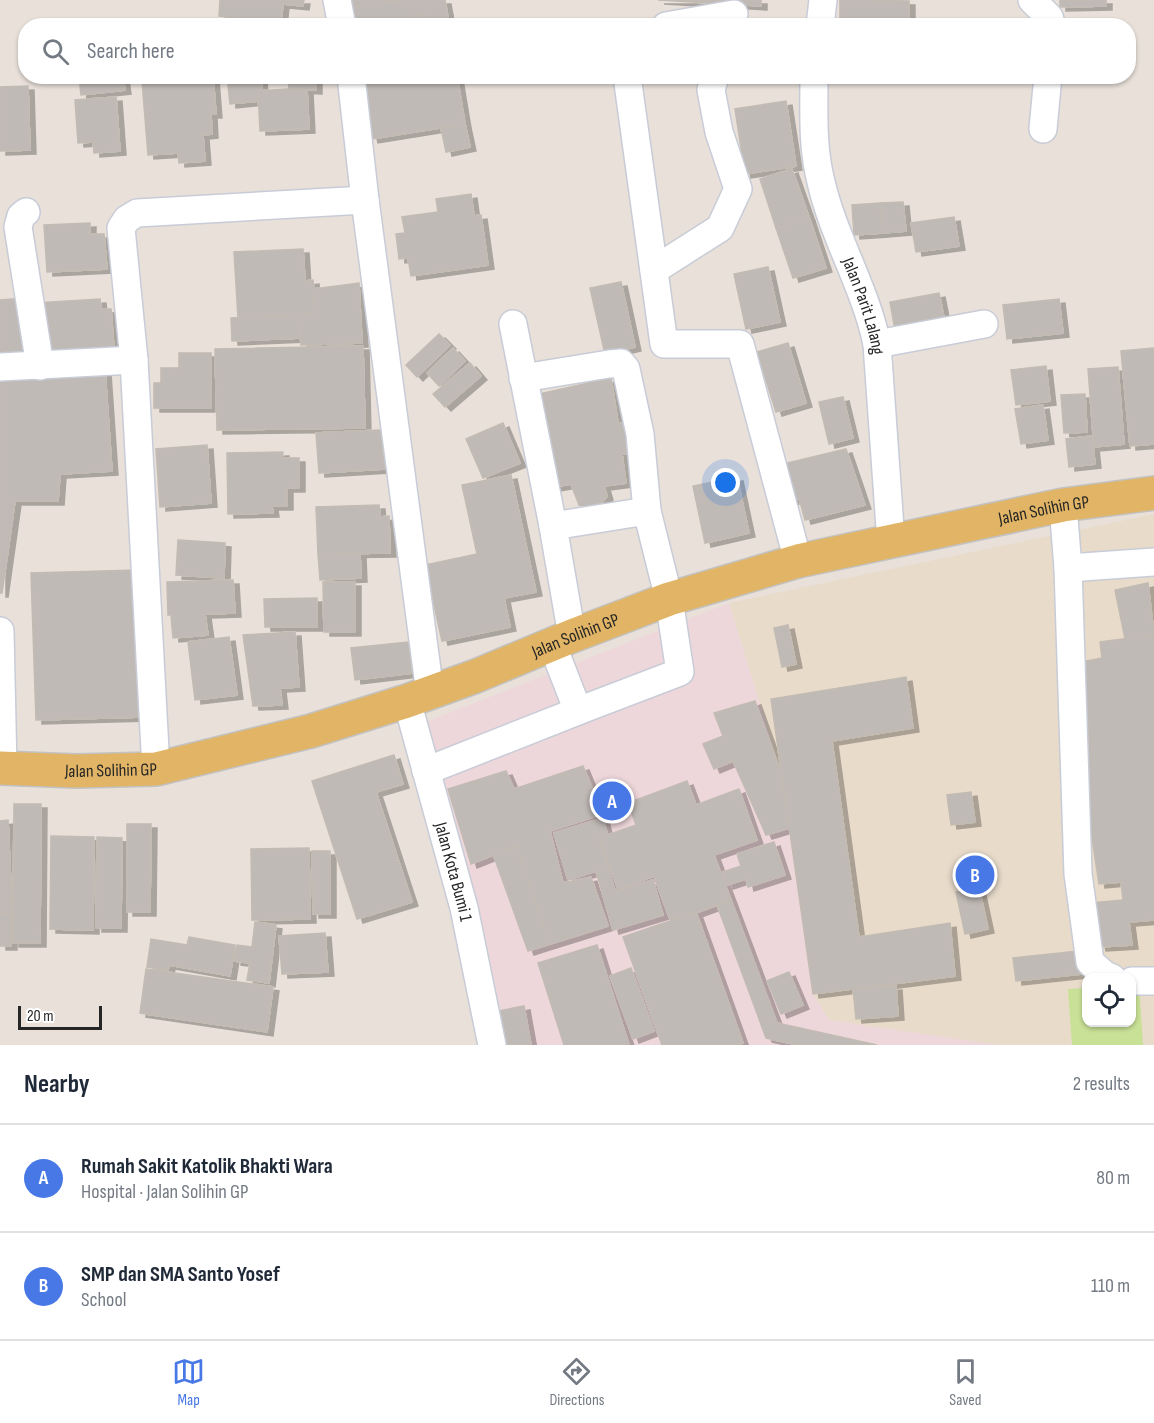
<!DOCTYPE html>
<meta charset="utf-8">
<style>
body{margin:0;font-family:"Sofia Sans Condensed",sans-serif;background:#f2f2f3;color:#1f2937}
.controls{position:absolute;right:18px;bottom:18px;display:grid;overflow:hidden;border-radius:12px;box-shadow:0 2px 4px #0004}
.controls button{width:54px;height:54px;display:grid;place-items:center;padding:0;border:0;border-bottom:2px solid #e0e1e3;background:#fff;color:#1f2937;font:30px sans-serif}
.scale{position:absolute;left:18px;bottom:15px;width:84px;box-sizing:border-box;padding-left:6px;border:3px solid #262626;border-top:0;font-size:16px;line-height:21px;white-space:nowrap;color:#262626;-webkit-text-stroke:4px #fff;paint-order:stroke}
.you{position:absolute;left:726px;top:483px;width:21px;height:21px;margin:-15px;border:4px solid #fff;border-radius:50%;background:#1a73e8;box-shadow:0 0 0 9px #1a73e833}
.badge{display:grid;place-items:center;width:39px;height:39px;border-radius:50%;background:#4878e6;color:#fff;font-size:20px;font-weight:700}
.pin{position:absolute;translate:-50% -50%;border:3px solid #fff;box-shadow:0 2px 6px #0006}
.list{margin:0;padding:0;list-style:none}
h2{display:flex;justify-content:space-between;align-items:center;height:78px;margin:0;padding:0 24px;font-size:26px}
h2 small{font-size:20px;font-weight:400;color:#747a83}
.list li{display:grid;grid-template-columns:39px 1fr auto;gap:18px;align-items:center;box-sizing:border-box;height:108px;padding:0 24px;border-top:2px solid #e0e1e3}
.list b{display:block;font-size:22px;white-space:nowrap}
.list p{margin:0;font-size:20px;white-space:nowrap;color:#747a83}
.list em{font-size:20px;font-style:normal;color:#747a83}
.icon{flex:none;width:33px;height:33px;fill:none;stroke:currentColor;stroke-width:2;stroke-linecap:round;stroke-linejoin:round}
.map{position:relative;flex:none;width:1154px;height:1045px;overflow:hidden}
.search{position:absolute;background:#fff;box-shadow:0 2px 4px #0004;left:18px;right:18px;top:18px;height:66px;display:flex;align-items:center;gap:15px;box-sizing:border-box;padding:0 21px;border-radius:24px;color:#747a83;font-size:22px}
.sheet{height:294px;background:#fff}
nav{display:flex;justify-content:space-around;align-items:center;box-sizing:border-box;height:84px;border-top:2px solid #e0e1e3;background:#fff;font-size:16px;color:#747a83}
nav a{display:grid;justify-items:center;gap:3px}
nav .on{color:#4878e6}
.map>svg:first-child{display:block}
</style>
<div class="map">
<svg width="1154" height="1045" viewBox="0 0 1154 1045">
<defs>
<filter id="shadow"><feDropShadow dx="6" dy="4" stdDeviation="0" flood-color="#0004"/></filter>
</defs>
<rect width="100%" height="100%" fill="#e8e0d9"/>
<path fill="#e8dbca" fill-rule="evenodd" d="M1154,514V1045H999L829,1021L813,994L781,773L729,603ZM1086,978H1132V1022H1086Z"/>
<polygon fill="#eed7da" points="729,603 781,773 813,994 829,1020 999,1045 500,1045 421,724"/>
<polygon fill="#c9e097" points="1139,984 1143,1045 1072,1045 1068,989 1086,988 1086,1022 1132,1022 1132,985"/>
<g fill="#c0bab6" stroke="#c2bbb3" stroke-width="1.5" filter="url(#shadow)">
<polygon points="220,0 304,0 303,6 283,4 281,22 219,16"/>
<polygon points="346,0 407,0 347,8"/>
<polygon points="407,0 445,0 447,11 413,16 414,22 387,26 351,26 347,8"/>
<polygon points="658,0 761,0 761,6"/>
<polygon points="840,0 909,1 909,26 840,26"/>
<polygon points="1060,0 1106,0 1106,6 1060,7"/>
<polygon points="447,11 449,26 387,26 414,22 413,16"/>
<polygon points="263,22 263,26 224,26 224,23"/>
<polygon points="79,76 123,76 125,90 81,95"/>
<polygon points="196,76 213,76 216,114 211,114 212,134 203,135 205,161 179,163 178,153 148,155 142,81"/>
<polygon points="227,76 261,76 262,91 258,91 258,101 230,104"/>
<polygon points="288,76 316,76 316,90 289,89"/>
<polygon points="400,76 457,76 465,124 372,139 360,82"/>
<polygon points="28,86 30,150 0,151 0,87"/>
<polygon points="289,89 307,89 309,129 260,131 258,91"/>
<polygon points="116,97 120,151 94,153 93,142 78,143 75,100"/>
<polygon points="786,101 796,166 745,174 735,109"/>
<polygon points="465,124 470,147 446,152 441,128"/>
<polygon points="792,169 809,217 776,228 760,179"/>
<polygon points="471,194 474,216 481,215 488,265 411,276 408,258 399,259 396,234 405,233 402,217 438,212 436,199"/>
<polygon points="903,202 906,231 882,233 880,203"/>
<polygon points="880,203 882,233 854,235 852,205"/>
<polygon points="809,217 826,268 793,278 776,228"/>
<polygon points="954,217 959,246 916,252 911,223"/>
<polygon points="90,223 90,234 104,234 107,269 47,272 44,225"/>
<polygon points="303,249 305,281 313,280 315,313 238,318 234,252"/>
<polygon points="768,267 780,322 746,329 734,274"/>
<polygon points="621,282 635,347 605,354 590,288"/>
<polygon points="359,283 362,343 301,345 299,315 315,313 314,289"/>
<polygon points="939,293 946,328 896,336 890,302"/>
<polygon points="25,298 32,359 0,363 0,300"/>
<polygon points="100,299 101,309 111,309 114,349 40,354 36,303"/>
<polygon points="1059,299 1063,333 1007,339 1003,305"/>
<polygon points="299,315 301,338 232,341 231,318"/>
<polygon points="439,334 450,345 417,377 406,365"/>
<polygon points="788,343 806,403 776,412 757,352"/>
<polygon points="363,346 365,428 217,430 215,349"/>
<polygon points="453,348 465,361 439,386 427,373"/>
<polygon points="1154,348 1154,444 1130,446 1121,351"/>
<polygon points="179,353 211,353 211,408 154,408 154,383 161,383 161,368 179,368"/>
<polygon points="470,363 481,376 445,407 433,394"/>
<polygon points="1046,366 1050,401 1016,405 1011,370"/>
<polygon points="1118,367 1124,444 1094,447 1088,369"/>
<polygon points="105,370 112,471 60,474 58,501 15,501 2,593 0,593 0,377"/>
<polygon points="611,378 618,423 632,424 637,452 622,454 626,483 604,486 607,496 600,505 593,508 579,505 571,484 549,488 530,396"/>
<polygon points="1085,394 1087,432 1064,433 1061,395"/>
<polygon points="843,397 853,438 829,444 819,402"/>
<polygon points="1043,405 1048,440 1021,444 1015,409"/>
<polygon points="503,423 520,463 483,478 466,439"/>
<polygon points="381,430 384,469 319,473 316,433"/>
<polygon points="1092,436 1095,464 1069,467 1066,439"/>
<polygon points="207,445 211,503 160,507 156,449"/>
<polygon points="846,449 865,505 805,520 799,498 785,503 775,466"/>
<polygon points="283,452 282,458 299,458 299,488 287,488 287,506 272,506 273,513 228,514 227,453"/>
<polygon points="511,475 536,592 504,598 510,627 442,641 425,565 477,554 462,485"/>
<polygon points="737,477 749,533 705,543 693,486"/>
<polygon points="379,505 380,517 389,516 390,553 318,554 316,507"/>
<polygon points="178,540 225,543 224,578 176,575"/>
<polygon points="360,553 361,578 320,580 318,554"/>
<polygon points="138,570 143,717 36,720 31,573"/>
<polygon points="233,580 235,613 205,614 208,635 173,638 171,615 168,615 167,582"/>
<polygon points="323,582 355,582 355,632 324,632"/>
<polygon points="1148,583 1154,635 1125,639 1115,590"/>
<polygon points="317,598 317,627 265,627 264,599"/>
<polygon points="788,625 796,664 782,667 774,628"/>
<polygon points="295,632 299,687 280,688 282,705 253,706 243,635"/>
<polygon points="1154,635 1154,920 1129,922 1132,945 1100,947 1091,903 1123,900 1121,882 1099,884 1077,740 1089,740 1076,663 1102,658 1100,642"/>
<polygon points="229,637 237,695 195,700 188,642"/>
<polygon points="408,642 412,673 355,680 351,648"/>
<polygon points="906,677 913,728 832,741 859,937 950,923 955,976 813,994 771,699"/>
<polygon points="755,701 781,773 789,828 766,835 733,761 714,769 703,744 723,736 714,713"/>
<polygon points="394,755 403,784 376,792 412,902 357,919 312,781"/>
<polygon points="583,766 603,814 550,831 563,883 591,877 608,926 550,944 516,846 471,864 448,789 506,771 514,789"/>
<polygon points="687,781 696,805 739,789 757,840 714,855 731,900 671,922 654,876 618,889 599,838 636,825 628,803"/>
<polygon points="971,792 975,822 951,825 947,795"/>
<polygon points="14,804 41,804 40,943 13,943"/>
<polygon points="603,818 607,833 598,836 615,891 653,880 663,915 613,930 596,871 568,880 554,833"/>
<polygon points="8,820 12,912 0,913 0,821"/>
<polygon points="127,824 151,824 150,912 127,912"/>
<polygon points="51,836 94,837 93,930 50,929"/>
<polygon points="97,837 122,838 121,928 96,928"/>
<polygon points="774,842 785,875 748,887 746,879 727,885 723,872 741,866 737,854"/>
<polygon points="516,846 550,944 528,951 493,854"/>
<polygon points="309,848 310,919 252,920 251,849"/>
<polygon points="312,851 330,851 330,914 313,914"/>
<polygon points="979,887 988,929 965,934 956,892"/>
<polygon points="731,900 777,1023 877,1045 798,1045 766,1038 717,905"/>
<polygon points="696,912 743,1043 737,1045 662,1045 623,937"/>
<rect x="0" y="914" width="11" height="32"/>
<polygon points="255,922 276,925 269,983 247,980 250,963 235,961 237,945 252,947"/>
<polygon points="325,933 328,972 282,974 279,936"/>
<polygon points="189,937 235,945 230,976 169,965 168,970 147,967 151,939 187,945"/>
<polygon points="597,945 629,1045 564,1045 538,963"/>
<polygon points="1078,951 1081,974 1016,981 1013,958"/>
<polygon points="631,968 654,1031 633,1039 610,976"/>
<polygon points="146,969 273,987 267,1032 140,1013"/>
<polygon points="789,972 803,1005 781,1014 767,981"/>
<polygon points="896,986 898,1016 856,1019 853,989"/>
<polygon points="524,1006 531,1045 504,1045 498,1011"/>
</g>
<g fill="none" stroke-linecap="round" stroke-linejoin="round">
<defs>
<g id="minor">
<polyline points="337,0 342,26"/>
<polyline points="1032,0 1049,17 1052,26"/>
<polyline points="666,26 734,14 730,26"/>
<polyline points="820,26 823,0"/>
<polyline points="351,76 365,200 430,693"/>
<polyline points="627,76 664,344 740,344 798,561"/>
<path id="s1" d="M814,76C814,112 812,147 821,182C834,238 865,287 877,344L891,542"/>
<polyline points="1043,129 1048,76"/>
<polyline points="26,212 21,216 18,227 40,366"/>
<polyline points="654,270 720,228 738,189 719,132 711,90 715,76"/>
<polyline points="513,324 553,526 572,636"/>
<polyline points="877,344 984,324"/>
<polyline points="0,367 134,360"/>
<polyline points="523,378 609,364 621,363 626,369 640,434 647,511 669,599 680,672 578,711 552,644"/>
<polyline points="1063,505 1068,568 1078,874 1090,962 1105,975 1112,978"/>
<polyline points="553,526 647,511"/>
<polyline points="1068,568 1154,562"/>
<polyline points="0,631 3,768"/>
<path id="s2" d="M407,701L464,908L492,1045"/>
<polyline points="156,769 134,360 121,228 127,219 137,213 365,200"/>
<polyline points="426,771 578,711"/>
<polyline points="1132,981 1154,981"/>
</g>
<g id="major">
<path id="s3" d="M0,768L76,771L156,769L311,731L407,701L476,676L572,636L669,599L798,561L1063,505L1154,493"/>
</g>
</defs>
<use href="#minor" stroke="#c8ccd7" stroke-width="30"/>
<use href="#major" stroke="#c2c2c2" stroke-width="36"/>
<use href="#minor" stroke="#fff" stroke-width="27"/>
<use href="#major" stroke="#e1b565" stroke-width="33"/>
</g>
<g text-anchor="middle" stroke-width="5" stroke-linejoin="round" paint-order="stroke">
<g font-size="18" fill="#262626" stroke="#fff">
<text dy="6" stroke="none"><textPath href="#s1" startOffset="238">Jalan Parit Lalang</textPath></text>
<text dy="6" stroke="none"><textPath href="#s3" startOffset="1083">Jalan Solihin GP</textPath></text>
<text dy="6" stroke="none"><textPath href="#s3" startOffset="597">Jalan Solihin GP</textPath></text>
<text dy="6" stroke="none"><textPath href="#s3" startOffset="111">Jalan Solihin GP</textPath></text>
<text dy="6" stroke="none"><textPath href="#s2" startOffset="177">Jalan Kota Bumi 1</textPath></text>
</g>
</g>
</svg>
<div class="controls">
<button><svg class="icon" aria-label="locate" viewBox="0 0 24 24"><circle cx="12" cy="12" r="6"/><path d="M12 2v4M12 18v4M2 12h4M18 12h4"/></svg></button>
</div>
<div class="scale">20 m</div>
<div class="you"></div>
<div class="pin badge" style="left:612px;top:801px">A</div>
<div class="pin badge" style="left:975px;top:875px">B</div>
<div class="search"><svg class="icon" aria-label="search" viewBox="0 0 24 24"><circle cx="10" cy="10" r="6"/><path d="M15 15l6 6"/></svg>Search here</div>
</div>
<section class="sheet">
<h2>Nearby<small>2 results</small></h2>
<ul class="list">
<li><span class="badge">A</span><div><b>Rumah Sakit Katolik Bhakti Wara</b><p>Hospital · Jalan Solihin GP</p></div><em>80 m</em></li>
<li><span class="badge">B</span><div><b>SMP dan SMA Santo Yosef</b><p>School</p></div><em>110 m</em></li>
</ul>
</section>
<nav>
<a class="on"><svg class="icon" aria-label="map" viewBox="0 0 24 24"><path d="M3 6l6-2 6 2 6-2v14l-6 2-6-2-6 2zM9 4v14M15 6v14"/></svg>Map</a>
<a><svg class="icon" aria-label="directions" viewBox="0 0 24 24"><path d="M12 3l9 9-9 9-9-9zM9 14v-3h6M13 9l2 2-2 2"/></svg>Directions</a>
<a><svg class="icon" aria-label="saved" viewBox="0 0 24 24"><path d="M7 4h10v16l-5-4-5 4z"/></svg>Saved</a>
</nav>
